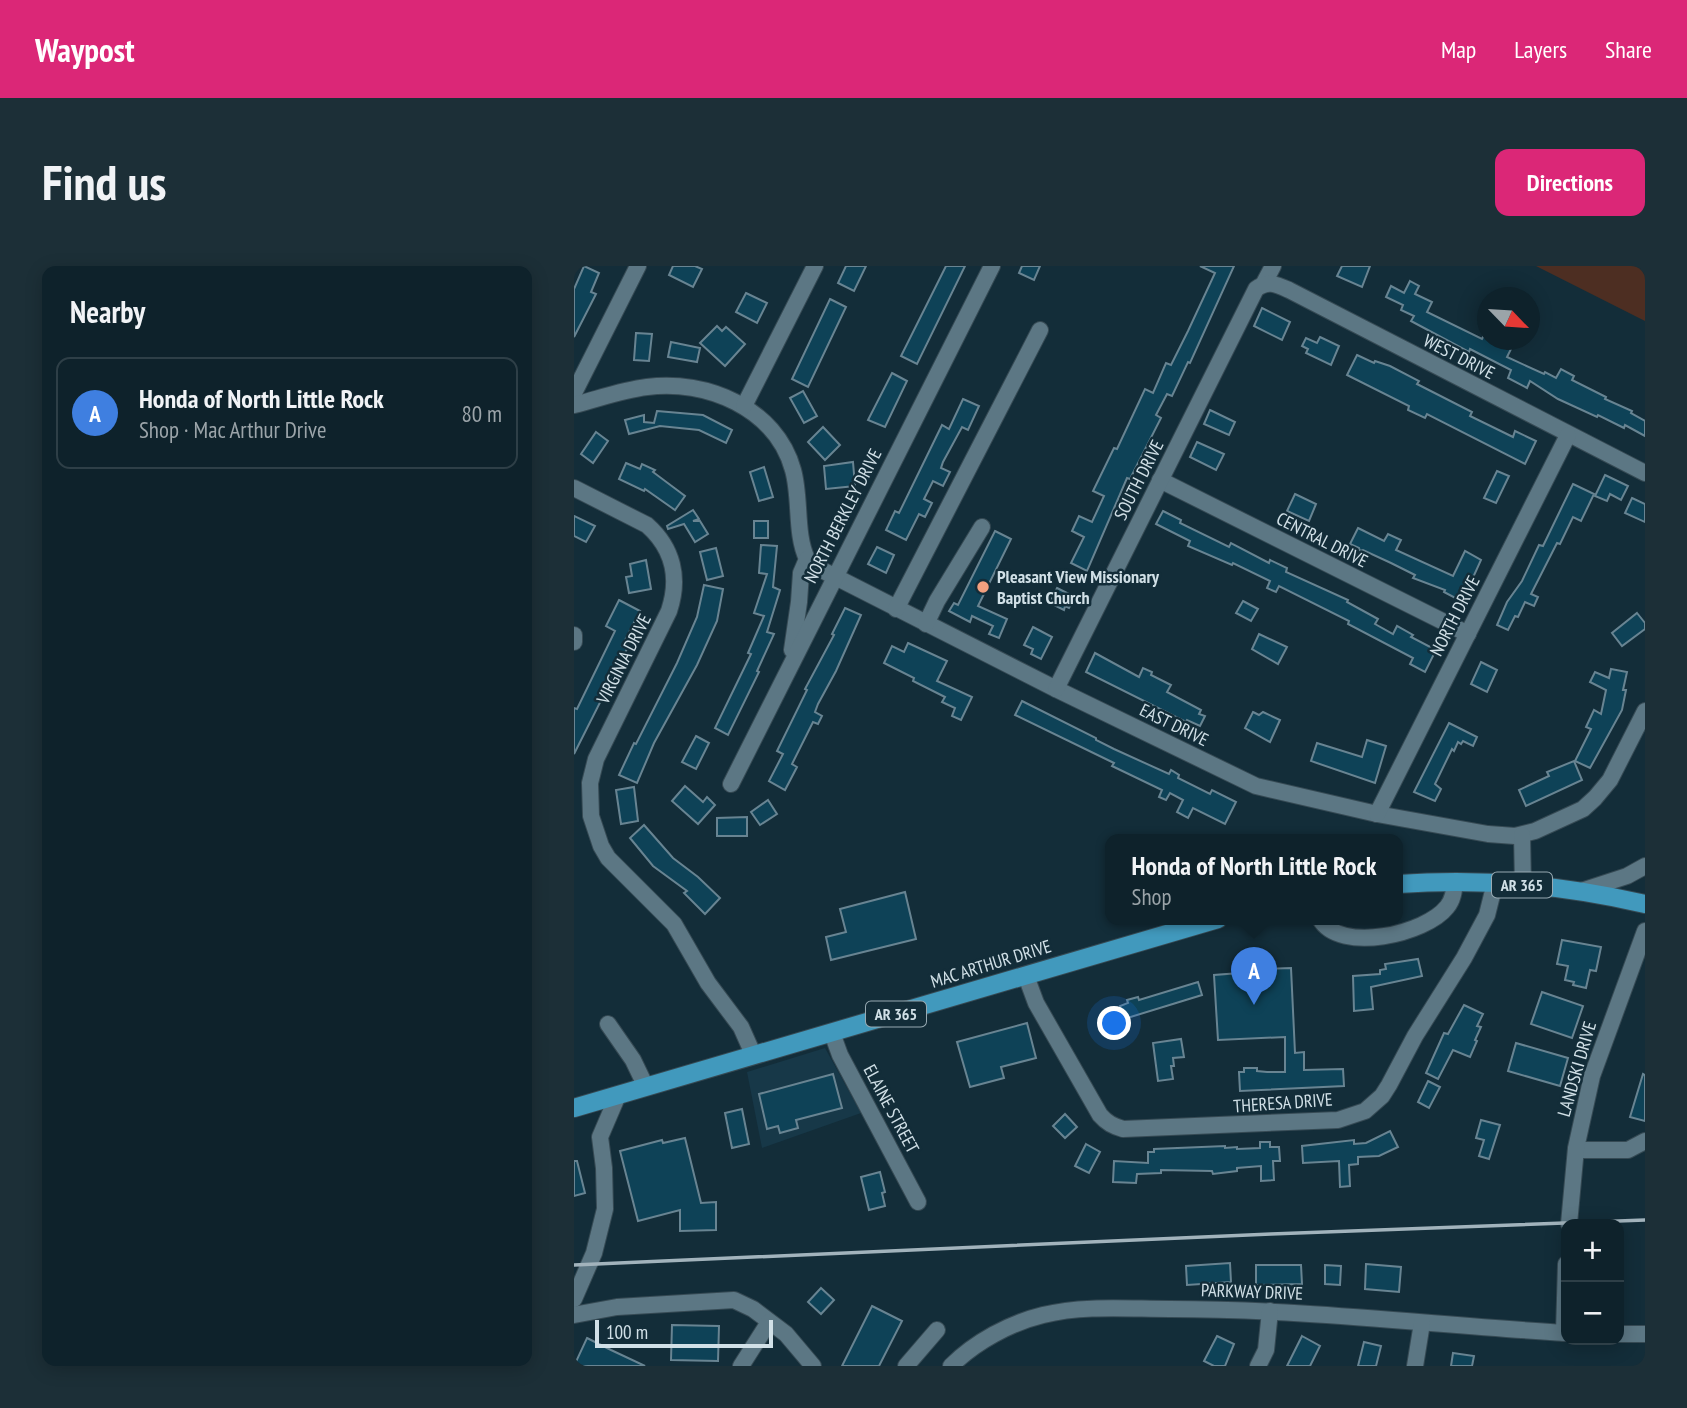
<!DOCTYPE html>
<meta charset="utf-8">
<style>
body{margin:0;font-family:"PT Sans Narrow",sans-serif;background:#1c2f37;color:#f1f3f6}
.controls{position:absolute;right:21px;bottom:21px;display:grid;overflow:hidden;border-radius:14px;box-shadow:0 4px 18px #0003}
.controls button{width:63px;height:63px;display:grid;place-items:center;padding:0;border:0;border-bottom:2px solid #2e3f47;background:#0e222b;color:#f1f3f6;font:35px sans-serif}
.compass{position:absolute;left:903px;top:21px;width:63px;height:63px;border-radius:50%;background:#0e222b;box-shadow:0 4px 18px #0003;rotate:115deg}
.scale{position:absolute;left:21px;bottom:18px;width:178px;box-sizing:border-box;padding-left:7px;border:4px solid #d1e0e7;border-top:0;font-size:19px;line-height:24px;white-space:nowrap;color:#d1e0e7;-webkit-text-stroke:5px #132d39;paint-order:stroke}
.you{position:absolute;left:541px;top:758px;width:24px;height:24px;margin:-18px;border:5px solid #fff;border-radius:50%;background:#1a73e8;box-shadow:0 0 0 10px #1a73e833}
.badge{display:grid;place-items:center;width:46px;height:46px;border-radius:50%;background:#db2777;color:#fff;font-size:23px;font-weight:700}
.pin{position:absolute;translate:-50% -58px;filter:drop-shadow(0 2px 4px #0008)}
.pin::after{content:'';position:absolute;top:37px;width:24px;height:21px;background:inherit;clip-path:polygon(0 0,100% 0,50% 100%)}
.popup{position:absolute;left:531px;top:568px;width:298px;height:91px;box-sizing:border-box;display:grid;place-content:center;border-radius:14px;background:#0e222b;filter:drop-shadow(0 2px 5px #0005);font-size:23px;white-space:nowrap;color:#9ba4a9}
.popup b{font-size:26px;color:#f1f3f6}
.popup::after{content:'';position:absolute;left:50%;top:100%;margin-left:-14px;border:14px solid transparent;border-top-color:#0e222b}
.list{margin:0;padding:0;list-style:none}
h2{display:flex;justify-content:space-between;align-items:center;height:91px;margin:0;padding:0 28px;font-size:30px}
h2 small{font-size:23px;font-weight:400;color:#9ba4a9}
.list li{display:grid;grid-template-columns:46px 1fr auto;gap:21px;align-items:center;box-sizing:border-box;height:112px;margin:0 14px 14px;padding:0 14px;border:2px solid #2e3f47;border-radius:14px}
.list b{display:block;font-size:26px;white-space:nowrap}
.list p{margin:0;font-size:23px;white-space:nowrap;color:#9ba4a9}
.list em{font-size:23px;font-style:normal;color:#9ba4a9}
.map{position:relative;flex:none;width:1071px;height:1100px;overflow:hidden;border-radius:14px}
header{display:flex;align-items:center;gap:42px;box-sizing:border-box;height:98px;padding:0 35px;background:#db2777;color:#fff}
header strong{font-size:33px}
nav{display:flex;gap:38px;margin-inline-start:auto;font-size:24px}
.intro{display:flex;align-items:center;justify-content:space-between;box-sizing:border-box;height:168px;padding:0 42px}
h1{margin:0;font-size:49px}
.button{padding:18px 32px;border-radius:14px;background:#db2777;color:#fff;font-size:24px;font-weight:700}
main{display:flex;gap:42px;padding:0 42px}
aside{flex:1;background:#0e222b;border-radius:14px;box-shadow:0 4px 18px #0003}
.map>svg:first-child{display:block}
</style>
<header>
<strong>Waypost</strong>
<nav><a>Map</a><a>Layers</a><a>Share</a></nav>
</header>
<div class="intro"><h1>Find us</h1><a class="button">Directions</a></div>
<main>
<aside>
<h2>Nearby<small></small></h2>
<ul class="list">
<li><span class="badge" style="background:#3f7fe0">A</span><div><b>Honda of North Little Rock</b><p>Shop · Mac Arthur Drive</p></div><em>80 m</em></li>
</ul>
</aside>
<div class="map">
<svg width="1071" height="1100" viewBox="0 0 1071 1100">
<rect width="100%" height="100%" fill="#132d39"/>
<polygon fill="#173848" points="251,782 287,847 188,882 173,806"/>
<polygon fill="#4d2e22" points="962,0 1071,0 1071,55"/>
<g fill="#0e4257" stroke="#688492" stroke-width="2">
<polygon points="10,0 25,7 17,26 22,28 0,71 0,23"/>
<polygon points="99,0 121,0 128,3 119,21 95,9"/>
<polygon points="272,0 292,0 280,25 264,17"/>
<polygon points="372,0 391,0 343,98 327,90"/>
<polygon points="448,0 466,0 460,14 445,7"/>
<polygon points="626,0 660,0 616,97 614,96 598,130 593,128 582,149 587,152 556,213 553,212 513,305 497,297 510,271 498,265 505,250 518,256 530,230 519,225 540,182 543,183 571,123 579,127 592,97 597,99 614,65 641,7"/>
<polygon points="768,0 796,0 788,21 763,10"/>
<polygon points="836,15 845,20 841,28 858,36 853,46 908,73 910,69 914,74 918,74 937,83 933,91 970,108 971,106 982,112 987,103 1000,110 998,114 1032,131 1031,133 1058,145 1057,147 1071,155 1071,170 1051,159 1050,162 1024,149 1023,151 984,133 956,115 953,122 934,112 937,104 896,83 895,86 837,55 840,50 827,44 829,39 812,31 817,20 830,27"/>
<polygon points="172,27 193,37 183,57 162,46"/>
<polygon points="256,33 272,41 234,121 218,113"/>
<polygon points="688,42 716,56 708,74 680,60"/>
<polygon points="143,60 148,65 152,61 171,78 151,100 126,77"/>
<polygon points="62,67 78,68 75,95 60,94"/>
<polygon points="746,71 765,80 757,99 732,87 734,83 728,80 732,72 743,77"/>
<polygon points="97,76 126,82 123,96 94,91"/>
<polygon points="783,89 800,97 801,95 816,100 845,115 843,118 898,146 896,150 939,171 941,165 962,175 951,198 853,148 851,152 834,144 835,140 773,109"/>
<polygon points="318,107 333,115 311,161 294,154"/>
<polygon points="229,125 243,150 230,157 216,132"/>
<polygon points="389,133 405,140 394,164 388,161 369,196 367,202 376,206 369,220 359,215 350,233 358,237 351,251 345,248 332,274 312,264 321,245 325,247 368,159 375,163"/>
<polygon points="636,144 661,156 655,169 630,158"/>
<polygon points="83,145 129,149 158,164 152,177 125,164 86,160 55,168 51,154 70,149 70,156 80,157"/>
<polygon points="249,161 266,179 251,194 234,176"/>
<polygon points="22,166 34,175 19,197 7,188"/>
<polygon points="623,176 650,188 642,204 616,191"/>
<polygon points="279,196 281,220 252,223 250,200"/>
<polygon points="52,197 66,203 68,198 81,204 79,206 111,230 101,244 71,223 70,225 45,213"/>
<polygon points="190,201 199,231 185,235 176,206"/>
<polygon points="923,205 935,210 922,237 910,232"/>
<polygon points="1031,209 1054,220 1047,234 1036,228 1033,235 1021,230"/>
<polygon points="999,218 1020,228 1007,255 999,251 986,278 983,277 957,328 964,331 960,340 951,336 944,351 941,350 934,364 923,359 933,336 948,315 965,279 969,280"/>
<polygon points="721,228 742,238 735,255 713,245"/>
<polygon points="1058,232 1071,238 1071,256 1051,247"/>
<polygon points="119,244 125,253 119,255 126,255 134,268 121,276 110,258 94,263 93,260"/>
<polygon points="589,245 607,254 606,257 655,281 657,277 695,297 696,294 713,302 712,306 774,334 773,336 804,353 801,358 819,368 823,360 839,369 837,371 862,384 851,406 836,398 839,392 774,358 775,355 705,320 702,326 693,322 696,315 659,297 658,299 614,280 616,275 582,258"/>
<polygon points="0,250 21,260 12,276 0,270"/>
<rect x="180" y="255" width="14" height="17"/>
<polygon points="784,262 810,275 814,268 827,274 822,284 879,310 891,285 907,294 892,327 889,326 885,334 870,326 871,324 839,312 841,309 817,297 789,284 786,285 785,282 776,278"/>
<polygon points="421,265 437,273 404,340 433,353 425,372 415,368 419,360 398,350 396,356 375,345 380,337 384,339"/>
<polygon points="187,279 203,280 199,321 206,324 193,366 200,368 183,405 185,406 154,469 141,462 177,388 174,387 190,350 180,347 193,308 185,307"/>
<polygon points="303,281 320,289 312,307 294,298"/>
<polygon points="142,282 149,310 133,314 126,286"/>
<polygon points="72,294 77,323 55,327 52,311 58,310 56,298"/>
<polygon points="130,319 149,323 143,355 123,399 80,477 63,517 45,509 60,477 62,478 103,397 123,351"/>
<polygon points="483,322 501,331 495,342 491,340 490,344 476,337"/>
<polygon points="45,334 66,345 48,380 53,383 0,488 0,442 3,443 41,365 32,360"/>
<polygon points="669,335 684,343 677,355 662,347"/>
<polygon points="271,342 287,349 262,405 244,438 241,446 248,450 244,458 239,456 218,498 223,501 211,524 195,515 209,488 203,485 233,424 231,423 260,369 258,368"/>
<polygon points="1063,347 1071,357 1071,363 1048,380 1038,367"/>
<polygon points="459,361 478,371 467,393 457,388 459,383 450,379"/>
<polygon points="685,368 713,381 704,398 678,383"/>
<polygon points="334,377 373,395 363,415 398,431 387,454 378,450 381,442 368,436 371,431 339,415 340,412 310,397 318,380 330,386"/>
<polygon points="521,387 565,411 569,402 578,406 577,409 597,419 593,426 627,444 625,448 631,450 626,460 613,454 612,456 512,406"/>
<polygon points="907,396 923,404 913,426 897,418"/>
<polygon points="1037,403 1053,406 1049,424 1052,424 1048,444 1016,502 1001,495 1017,463 1012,461 1020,444 1027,448 1032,424 1016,416 1021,406 1035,412"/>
<polygon points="448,435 522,472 522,474 540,483 595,508 597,504 605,509 604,512 636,528 638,524 662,536 651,558 619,542 614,552 603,546 609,534 596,527 592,534 585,531 588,524 538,500 540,497 441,449"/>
<polygon points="679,446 685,449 689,446 706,454 696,476 671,462"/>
<polygon points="875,457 903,471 899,480 889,475 887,478 884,476 880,485 878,483 861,518 867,523 861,535 840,526"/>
<polygon points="122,470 135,477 122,503 108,496"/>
<polygon points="793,474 812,480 801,517 737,495 743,477 788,491"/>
<polygon points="1000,495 1008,514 952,540 945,524 975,510 973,506"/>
<polygon points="111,520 129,536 133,531 141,539 124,558 98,535"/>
<polygon points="60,521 64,555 47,558 42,524"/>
<polygon points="194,534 203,548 186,559 177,546"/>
<polygon points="173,551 173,570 143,570 143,552"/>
<polygon points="70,559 99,592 124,611 146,632 131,648 110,627 113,625 79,600 56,572"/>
<polygon points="331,626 342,673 257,694 252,671 272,666 266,643"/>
<polygon points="988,674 1027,681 1022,705 1016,704 1012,722 999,719 1000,716 991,714 994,700 983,698"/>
<polygon points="844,693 848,710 797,721 799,743 780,745 779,710 806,708 806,704 812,703 811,698"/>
<polygon points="717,702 721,787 730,786 730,804 769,803 770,820 666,825 665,806 670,806 670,802 683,802 683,805 693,806 711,806 711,771 644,774 640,709 666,707 666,704"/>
<polygon points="624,716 628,729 550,753 546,740 554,737 553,734 564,731 565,734"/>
<polygon points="968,726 1009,740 998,772 957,758"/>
<polygon points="890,739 909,748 903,760 907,761 901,774 903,775 896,791 879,784 864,813 852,807 870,767 874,768"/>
<polygon points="453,757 462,792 427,801 430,812 396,821 383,776"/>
<polygon points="607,773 610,791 599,792 600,800 597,800 599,813 584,815 579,777"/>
<polygon points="942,777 994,792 986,820 934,805"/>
<polygon points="259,808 268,842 222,854 224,862 206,867 204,860 193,863 185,828"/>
<polygon points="1069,808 1071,809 1071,855 1056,851"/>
<polygon points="854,815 866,821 855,842 844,836"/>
<polygon points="168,843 175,878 158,882 151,847"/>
<polygon points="491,848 503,861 491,872 479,860"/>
<polygon points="907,854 926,859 915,893 905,890 910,874 902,872"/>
<polygon points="816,865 824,881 805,890 784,891 784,898 775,899 776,920 766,921 765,895 729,897 728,880 780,874 780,878 792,877"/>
<polygon points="111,872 127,937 142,936 142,964 106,965 106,944 64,955 46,885 88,874 89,877"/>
<polygon points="686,876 696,876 696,881 705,881 706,895 699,895 700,914 687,915 687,900 663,902 663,905 639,908 638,905 587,904 587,907 563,908 562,917 539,916 540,895 574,897 574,886 580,886 580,883 651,880 651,882 663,881 663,883 686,882"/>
<polygon points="512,878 526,886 515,907 501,900"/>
<polygon points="0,895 3,895 11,927 0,930"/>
<polygon points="306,906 311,926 308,927 311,940 295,944 287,911"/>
<polygon points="656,997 657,1016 613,1019 612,1000"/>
<polygon points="792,998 827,1001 825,1026 791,1023"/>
<polygon points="682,999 727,999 728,1018 682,1019"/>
<polygon points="751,999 767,1000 766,1019 751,1018"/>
<polygon points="247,1022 260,1034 247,1048 234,1036"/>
<polygon points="298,1040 328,1055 305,1100 268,1100"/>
<polygon points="98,1059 145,1060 144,1095 97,1094"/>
<polygon points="643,1070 660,1078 651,1100 640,1100 630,1095"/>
<polygon points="728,1070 746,1080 736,1100 713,1100"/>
<polygon points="13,1072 37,1084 71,1100 0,1100"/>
<polygon points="790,1076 807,1080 802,1100 784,1100"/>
<polygon points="879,1087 900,1090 898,1100 877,1100"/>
</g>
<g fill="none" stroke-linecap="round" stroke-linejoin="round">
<defs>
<g id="minor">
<polyline points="690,17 699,0"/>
<polyline points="0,127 64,0"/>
<path d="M0,139C24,133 48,124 73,121C132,113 202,142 219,204C227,232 221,268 233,293L227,307L225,336L218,384"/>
<polyline points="170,140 241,0"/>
<polyline points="586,214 894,368"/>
<path d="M0,222L73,259C99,282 106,312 95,345L22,493L16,517L17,550L27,580L34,592L100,658L134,717L167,761L179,788"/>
<polyline points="233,293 242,301 482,423 682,520 803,548 914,568 941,570 961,565 1009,543 1021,532 1036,514 1071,445"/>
<polyline points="322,343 466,64"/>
<polyline points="352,358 363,335 408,261"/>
<polyline points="0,369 0,376"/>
<path d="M482,423L682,23C694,14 702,18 715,24L1071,207"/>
<polyline points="157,518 418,0"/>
<polyline points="803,548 994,169"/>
<polyline points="948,569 949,619"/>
<polyline points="1007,625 1053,610 1071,600"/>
<path d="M746,653C766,688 852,668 873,641C879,634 880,625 881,616"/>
<path d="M452,710L462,737L526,849C533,857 539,860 549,863L764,854L791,845L808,830L815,819L841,770L890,692L913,649L921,617"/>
<polyline points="34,758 59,794 72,821"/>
<polyline points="258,767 266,789 344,936"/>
<polyline points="1002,884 1054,884 1071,875"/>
<polyline points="995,958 1002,882 1018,810 1071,665"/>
<polyline points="0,1033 20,987 31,943 30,902 26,871 44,829"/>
<polyline points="0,1049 43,1041 160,1034 179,1043 212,1068 239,1100"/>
<polyline points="990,1067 992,998"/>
<polyline points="1045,1068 1071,1068"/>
<polyline points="167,1100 195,1056"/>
<polyline points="332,1100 363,1064"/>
<path d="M377,1100C401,1076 436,1057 469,1049C510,1039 554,1043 596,1043C728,1043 860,1059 992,1067"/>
<polyline points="684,1100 692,1084 696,1045"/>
<polyline points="841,1100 848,1057"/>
</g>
<g id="major">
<path d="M824,618C907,612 990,619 1071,638"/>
<polyline points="0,842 644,653"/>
</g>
</defs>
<use href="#minor" stroke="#364a54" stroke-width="18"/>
<use href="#major" stroke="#364a54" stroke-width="20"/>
<use href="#minor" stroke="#5c7784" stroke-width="16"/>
<use href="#major" stroke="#4199bd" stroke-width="18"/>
<polyline stroke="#a2b3bc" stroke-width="3.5" points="0,999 697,968 1071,954"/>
</g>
<circle fill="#f2a07f" stroke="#132d39" stroke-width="2.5" cx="409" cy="321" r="7"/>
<g text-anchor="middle" stroke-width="5" stroke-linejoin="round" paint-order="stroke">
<g fill="#132d39" stroke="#98aab3" stroke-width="2">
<rect x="918" y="606.5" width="60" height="25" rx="5"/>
<rect x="292" y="735.5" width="60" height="25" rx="5"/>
</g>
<g font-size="16" font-weight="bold" fill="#d1e0e7">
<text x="948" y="625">AR 365</text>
<text x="322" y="754">AR 365</text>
</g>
<g font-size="18" fill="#d1e0e7" stroke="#132d39">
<text transform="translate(885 91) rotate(27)" y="6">WEST DRIVE</text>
<text transform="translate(565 214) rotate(-63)" y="6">SOUTH DRIVE</text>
<text transform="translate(269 250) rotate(-63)" y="6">NORTH BERKLEY DRIVE</text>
<text transform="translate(748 274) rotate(27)" y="6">CENTRAL DRIVE</text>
<text transform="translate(881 350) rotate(-63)" y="6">NORTH DRIVE</text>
<text transform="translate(50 393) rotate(-63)" y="6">VIRGINIA DRIVE</text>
<text transform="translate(600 459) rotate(26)" y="6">EAST DRIVE</text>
<text transform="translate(417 698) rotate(-17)" y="6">MAC ARTHUR DRIVE</text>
<text transform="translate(1003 803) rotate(-74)" y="6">LANDSKI DRIVE</text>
<text transform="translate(709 837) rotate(-4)" y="6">THERESA DRIVE</text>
<text transform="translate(317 843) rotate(62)" y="6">ELAINE STREET</text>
<text transform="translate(678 1026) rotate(2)" y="6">PARKWAY DRIVE</text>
</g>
<g font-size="18" font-weight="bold" fill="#d1e0e7" stroke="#132d39" text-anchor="start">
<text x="423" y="317">Pleasant View Missionary<tspan x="423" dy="21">Baptist Church</tspan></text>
</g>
</g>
</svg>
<div class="controls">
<button>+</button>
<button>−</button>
</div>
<svg class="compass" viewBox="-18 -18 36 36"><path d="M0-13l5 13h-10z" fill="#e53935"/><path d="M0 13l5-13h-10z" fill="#9ba4a9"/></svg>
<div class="scale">100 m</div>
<div class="you"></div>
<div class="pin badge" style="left:680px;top:739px;background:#3f7fe0">A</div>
<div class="popup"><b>Honda of North Little Rock</b>Shop</div>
</div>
</main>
